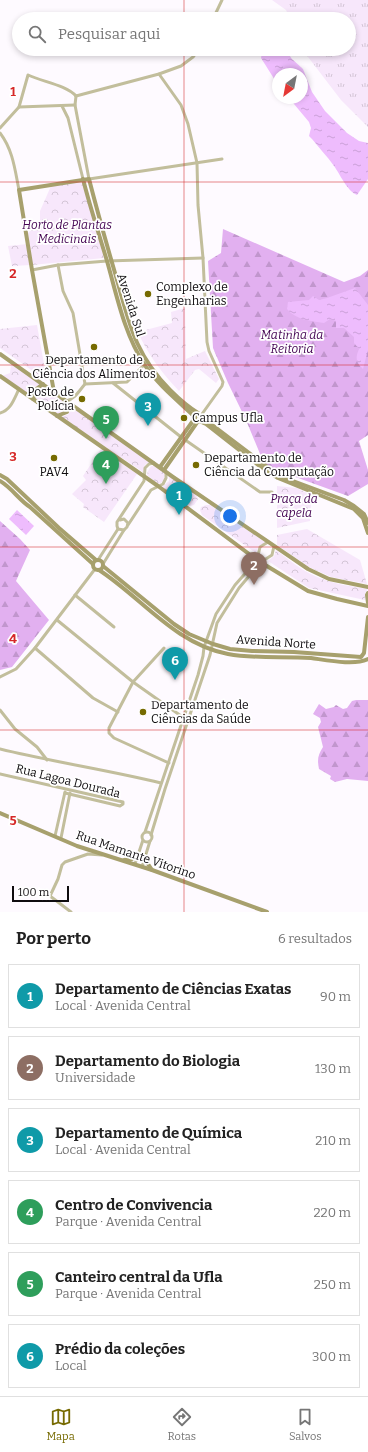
<!DOCTYPE html>
<html lang="pt">
<meta charset="utf-8">
<style>
body{margin:0;font-family:Bitter,serif;background:#f2f2f2;color:#222}
.compass{position:absolute;left:272px;top:68px;width:36px;height:36px;border-radius:50%;background:#fff;box-shadow:0 2px 6px #0003;rotate:212deg}
.scale{position:absolute;left:12px;bottom:10px;width:57px;box-sizing:border-box;padding-left:4px;border:2px solid #0f0c0f;border-top:0;font-size:11px;line-height:14px;white-space:nowrap;color:#0f0c0f;-webkit-text-stroke:3px #fff;paint-order:stroke}
.you{position:absolute;left:230px;top:516px;width:14px;height:14px;margin:-10px;border:3px solid #fff;border-radius:50%;background:#1a73e8;box-shadow:0 0 0 6px #1a73e833}
.badge{display:grid;place-items:center;width:26px;height:26px;border-radius:50%;background:#766a01;color:#fff;font-size:13px;font-weight:700}
.pin{position:absolute;translate:-50% -33px;filter:drop-shadow(0 1px 2px #0008)}
.pin::after{content:'';position:absolute;top:21px;width:14px;height:12px;background:inherit;clip-path:polygon(0 0,100% 0,50% 100%)}
.list{margin:0;padding:0;list-style:none}
h2{display:flex;justify-content:space-between;align-items:center;height:52px;margin:0;padding:0 16px;font-size:17px}
h2 small{font-size:13px;font-weight:400;color:#767676}
.list li{display:grid;grid-template-columns:26px 1fr auto;gap:12px;align-items:center;box-sizing:border-box;height:64px;margin:0 8px 8px;padding:0 8px;border:1px solid #e0e0e0;border-radius:0px}
.list b{display:block;font-size:15px;white-space:nowrap}
.list p{margin:0;font-size:13px;white-space:nowrap;color:#767676}
.list em{font-size:13px;font-style:normal;color:#767676}
.icon{flex:none;width:22px;height:22px;fill:none;stroke:currentColor;stroke-width:2;stroke-linecap:round;stroke-linejoin:round}
.map{position:relative;flex:none;width:368px;height:912px;overflow:hidden}
.search{position:absolute;background:#fff;box-shadow:0 2px 6px #0003;left:12px;right:12px;top:12px;height:44px;display:flex;align-items:center;gap:10px;box-sizing:border-box;padding:0 14px;border-radius:22px;color:#767676;font-size:15px}
.sheet{height:484px;background:#fff}
nav{display:flex;justify-content:space-around;align-items:center;box-sizing:border-box;height:56px;border-top:1px solid #e0e0e0;background:#fff;font-size:11px;color:#767676}
nav a{display:grid;justify-items:center;gap:2px}
nav .on{color:#766a01}
.map>svg:first-child{display:block}
</style>
<div class="map">
<svg width="368" height="912" viewBox="0 0 368 912">
<defs>
<pattern id="grass-tufts" width="24" height="20" patternUnits="userSpaceOnUse"><rect width="24" height="20" fill="#f7e7fb"/><path d="M3 7l-1-3M5 7V3M7 7l1-3M15 17l-1-3M17 17v-4M19 17l1-3" fill="none" stroke="#d3c5d6"/></pattern>
<pattern id="forest-firs" width="22" height="20" patternUnits="userSpaceOnUse"><rect width="22" height="20" fill="#e2b0f0"/><path d="M5 1l3.5 6h-7zM16 11l3.5 6h-7z" fill="#c196cd"/></pattern>
<pattern id="park-crowns" width="20" height="18" patternUnits="userSpaceOnUse"><rect width="20" height="18" fill="#f7e7fb"/><path d="M2 6a3 3 0 1 1 6 0M12 15a3 3 0 1 1 6 0" fill="none" stroke="#d3c5d6"/></pattern>
<pattern id="water-ripples" width="26" height="14" patternUnits="userSpaceOnUse"><rect width="26" height="14" fill="#eebcfd"/><path d="M2 4q2-2 4 0t4 0M15 11q2-2 4 0t4 0" fill="none" stroke="#cba0d8"/></pattern>
</defs>
<rect width="100%" height="100%" fill="#fefaff"/>
<polygon fill="url(#grass-tufts)" points="272,0 368,0 368,127 341,100 305,53 304,49 349,49 349,19 290,19 286,10"/>
<g fill="url(#forest-firs)">
<polygon points="223,229 344,282 360,276 368,270 368,435 359,441 368,470 368,484 348,496 265,466 246,420 228,383 213,348 208,261 221,253"/>
<polygon points="0,521 20,539 30,550 16,581 49,620 12,667 0,670"/>
<path d="M356,700H368V781L347,779L335,782L330,779L331,776L319,769C317,759 318,755 323,747L318,727L321,722L320,718L313,714L319,704L326,709L334,707L336,705L343,709L347,708L352,701Z"/>
</g>
<g fill="url(#park-crowns)">
<polygon points="82,180 104,258 32,265 28,233 40,221 40,211 51,186"/>
<polygon points="28,244 31,265 12,266 8,246"/>
<path d="M185,308L186,359L205,351L219,379L216,383L199,369L195,370L179,391C162,373 148,355 138,332L172,323L171,312Z"/>
<polygon points="37,325 47,381 0,348 0,329"/>
<polygon points="11,364 41,384 33,397 2,376 10,373"/>
<polygon points="43,386 67,403 66,412 58,414 35,399 37,390"/>
<polygon points="69,405 149,462 145,465 143,472 61,417 69,414"/>
<polygon points="101,449 137,474 104,522 83,507 84,504 72,494 86,480 83,476"/>
<polygon points="151,466 154,466 165,472 164,479 161,483 158,484 147,475 148,471"/>
<polygon points="169,475 196,495 198,499 194,505 190,506 187,505 162,487 169,481"/>
<polygon points="277,486 297,488 315,497 315,502 311,504 310,521 277,528"/>
<polygon points="206,505 210,505 265,542 259,546 256,553 202,515 200,510 201,507"/>
<polygon points="307,529 360,560 367,584 331,577 309,567 277,545 277,535"/>
<path d="M276,550C288,559 301,570 315,576C332,584 350,586 368,589L365,593V600L309,588L268,561L274,556Z"/>
</g>
<g fill="url(#water-ripples)">
<path d="M265,49H285L292,59L303,69L312,92L325,111L347,133L359,141L368,143V179L357,195C347,191 340,174 334,166C327,156 319,148 312,139L309,136L311,128L309,122L289,98H302V74H278V85L261,58L262,53Z"/>
<path d="M355,288L368,305V350L363,369C356,362 355,358 359,349L354,343V337L344,328H336V321L330,319L324,323C311,321 296,320 287,309L288,302L309,300L313,296L319,300L327,298Z"/>
<polygon points="17,510 34,526 26,535 9,519"/>
</g>
<g fill="none" stroke-linecap="round" stroke-linejoin="round">
<g stroke="#c2be9c" stroke-width="3">
<polyline points="213,19 222,0"/>
<polyline points="159,74 181,105 188,124 197,163 198,205 203,258 207,342 209,351 223,382 222,386 202,414"/>
<polyline points="76,96 75,105 89,179 222,159"/>
<polyline points="76,96 159,74 181,66 193,57 199,49"/>
<polyline points="62,106 68,118 83,179"/>
<polyline points="19,107 75,105"/>
<path d="M0,128L19,107L28,75C43,82 66,85 76,96"/>
<path d="M0,133C13,150 15,170 19,190"/>
<polyline points="58,265 63,291 73,313 85,384"/>
<polyline points="32,270 58,265 107,261 203,258"/>
<polyline points="113,383 181,437 260,492 272,492"/>
<path d="M66,401C75,399 79,391 85,384L127,382L146,363"/>
<path d="M0,413C11,410 14,399 19,389"/>
<polyline points="120,520 124,519 128,523 127,527 124,530 118,529 117,526 117,522 144,481 145,468 149,464 154,463"/>
<polyline points="128,525 151,490 163,484 166,478 166,472"/>
<polyline points="98,560 118,529"/>
<polyline points="103,564 124,530"/>
<polyline points="75,595 114,627"/>
<polyline points="57,620 133,682 184,718"/>
<polyline points="35,648 93,698 118,712"/>
<polyline points="164,648 133,682 109,728 109,733 114,738 169,763"/>
<polyline points="0,677 16,669 35,648 95,569"/>
<polyline points="0,710 15,729 37,747 47,760"/>
<path d="M0,749C53,762 108,770 161,783"/>
<polyline points="0,774 123,802 123,804 120,806 65,793"/>
<circle cx="147" cy="837" r="5"/>
<polyline points="145,832 198,675 203,656 204,647 216,614 235,585 257,560 260,547 268,542"/>
<polyline points="151,835 165,789 210,655 217,623 239,588 261,562 272,555 274,546"/>
<polyline points="55,836 65,792"/>
<polyline points="61,838 70,793"/>
<polyline points="135,864 143,840"/>
<polyline points="142,867 150,841"/>
<polyline points="71,912 50,896 58,879 62,865 65,862 88,854 102,855"/>
</g>
<g stroke="#a7a06d" stroke-width="4">
<path d="M83,179C90,207 99,234 107,261C117,296 124,333 144,364C158,385 177,400 195,417"/>
<polyline points="0,354 173,477 308,569 329,579 368,587"/>
<polyline points="0,376 158,486 257,560 308,591 337,599 368,606"/>
<path d="M54,392L32,270L19,190L89,179C97,210 106,242 115,273C129,321 133,352 170,390C179,399 188,407 198,413"/>
<polyline points="33,399 35,390 43,384"/>
<polyline points="57,416 67,412 68,402"/>
<polyline points="203,417 207,421 274,472 293,481 344,500 354,506 364,514 368,523"/>
<polyline points="199,421 206,424 257,464 278,478 354,509 363,518 368,533"/>
<polyline points="160,467 195,418 196,415"/>
<polyline points="164,470 198,421"/>
<polyline points="0,475 7,479 59,528 96,560"/>
<path d="M0,481C12,488 19,500 30,507L93,564"/>
<circle cx="98" cy="565" r="5"/>
<polyline points="103,566 174,624 189,634 213,644 230,649 252,651 294,652 361,657 364,653 368,617"/>
<path d="M99,570C142,598 175,644 228,654C255,659 283,656 311,658C326,660 355,666 368,659"/>
<polyline points="368,593 367,595 368,603"/>
<polyline points="0,813 77,846 152,870 267,912"/>
<polyline points="145,855 146,861 152,870"/>
<polyline points="124,860 132,859 138,854"/>
</g>
</g>
<path fill="none" stroke="#d62828" stroke-width="1" stroke-opacity="0.55" d="M184,0V19M184,49V912M0,182H368M0,365H368M0,547H368M0,730H368"/>
<g fill="#766a01" stroke="#fff" stroke-width="1.5">
<circle cx="148" cy="294" r="4"/>
<circle cx="94" cy="347" r="4"/>
<circle cx="82" cy="399" r="4"/>
<circle cx="184" cy="418" r="4"/>
<circle cx="54" cy="458" r="4"/>
<circle cx="196" cy="465" r="4"/>
<circle cx="143" cy="712" r="4"/>
</g>
<g text-anchor="middle" stroke-width="3.5" stroke-linejoin="round" paint-order="stroke">
<g font-size="12" font-style="italic" fill="#440453" stroke="#fff">
<text x="67" y="229">Horto de Plantas<tspan x="67" dy="14">Medicinais</tspan></text>
<text x="292" y="339">Matinha da<tspan x="292" dy="14">Reitoria</tspan></text>
<text x="294" y="503">Praça da<tspan x="294" dy="14">capela</tspan></text>
</g>
<g font-size="12" fill="#0f0c0f" stroke="#fff" text-anchor="start">
<text x="156" y="291">Complexo de<tspan x="156" dy="14">Engenharias</tspan></text>
<text x="94" y="364" text-anchor="middle">Departamento de<tspan x="94" dy="14">Ciência dos Alimentos</tspan></text>
<text x="74" y="396" text-anchor="end">Posto de<tspan x="74" dy="14">Polícia</tspan></text>
<text x="192" y="422">Campus Ufla</text>
<text x="204" y="462">Departamento de<tspan x="204" dy="14">Ciência da Computação</tspan></text>
<text x="54" y="476" text-anchor="middle">PAV4</text>
<text x="151" y="709">Departamento de<tspan x="151" dy="14">Ciências da Saúde</tspan></text>
</g>
<g font-size="12" fill="#0f0c0f" stroke="#fff">
<text transform="translate(131 305) rotate(72)" y="4">Avenida Sul</text>
<text transform="translate(276 642) rotate(4)" y="4">Avenida Norte</text>
<text transform="translate(68 781) rotate(14)" y="4">Rua Lagoa Dourada</text>
<text transform="translate(136 855) rotate(19)" y="4">Rua Mamante Vitorino</text>
</g>
</g>
<g font-size="13" text-anchor="middle" font-weight="bold" fill="#d62828" stroke="#fff" stroke-width="3.5" stroke-linejoin="round" paint-order="stroke">
<text x="13" y="96">1</text>
<text x="13" y="278">2</text>
<text x="13" y="461">3</text>
<text x="13" y="643">4</text>
<text x="13" y="825">5</text>
</g>
</svg>
<svg class="compass" viewBox="-18 -18 36 36"><path d="M0-13l5 13h-10z" fill="#e53935"/><path d="M0 13l5-13h-10z" fill="#767676"/></svg>
<div class="scale">100 m</div>
<div class="you"></div>
<div class="pin badge" style="left:179px;top:515px;background:#0f9aa8">1</div>
<div class="pin badge" style="left:254px;top:585px;background:#8d6e63">2</div>
<div class="pin badge" style="left:148px;top:426px;background:#0f9aa8">3</div>
<div class="pin badge" style="left:106px;top:484px;background:#2e9e5b">4</div>
<div class="pin badge" style="left:106px;top:439px;background:#2e9e5b">5</div>
<div class="pin badge" style="left:175px;top:680px;background:#0f9aa8">6</div>
<div class="search"><svg class="icon" aria-label="search" viewBox="0 0 24 24"><circle cx="10" cy="10" r="6"/><path d="M15 15l6 6"/></svg>Pesquisar aqui</div>
</div>
<section class="sheet">
<h2>Por perto<small>6 resultados</small></h2>
<ul class="list">
<li><span class="badge" style="background:#0f9aa8">1</span><div><b>Departamento de Ciências Exatas</b><p>Local · Avenida Central</p></div><em>90 m</em></li>
<li><span class="badge" style="background:#8d6e63">2</span><div><b>Departamento do Biologia</b><p>Universidade</p></div><em>130 m</em></li>
<li><span class="badge" style="background:#0f9aa8">3</span><div><b>Departamento de Química</b><p>Local · Avenida Central</p></div><em>210 m</em></li>
<li><span class="badge" style="background:#2e9e5b">4</span><div><b>Centro de Convivencia</b><p>Parque · Avenida Central</p></div><em>220 m</em></li>
<li><span class="badge" style="background:#2e9e5b">5</span><div><b>Canteiro central da Ufla</b><p>Parque · Avenida Central</p></div><em>250 m</em></li>
<li><span class="badge" style="background:#0f9aa8">6</span><div><b>Prédio da coleções</b><p>Local</p></div><em>300 m</em></li>
</ul>
</section>
<nav>
<a class="on"><svg class="icon" aria-label="map" viewBox="0 0 24 24"><path d="M3 6l6-2 6 2 6-2v14l-6 2-6-2-6 2zM9 4v14M15 6v14"/></svg>Mapa</a>
<a><svg class="icon" aria-label="directions" viewBox="0 0 24 24"><path d="M12 3l9 9-9 9-9-9zM9 14v-3h6M13 9l2 2-2 2"/></svg>Rotas</a>
<a><svg class="icon" aria-label="saved" viewBox="0 0 24 24"><path d="M7 4h10v16l-5-4-5 4z"/></svg>Salvos</a>
</nav>
